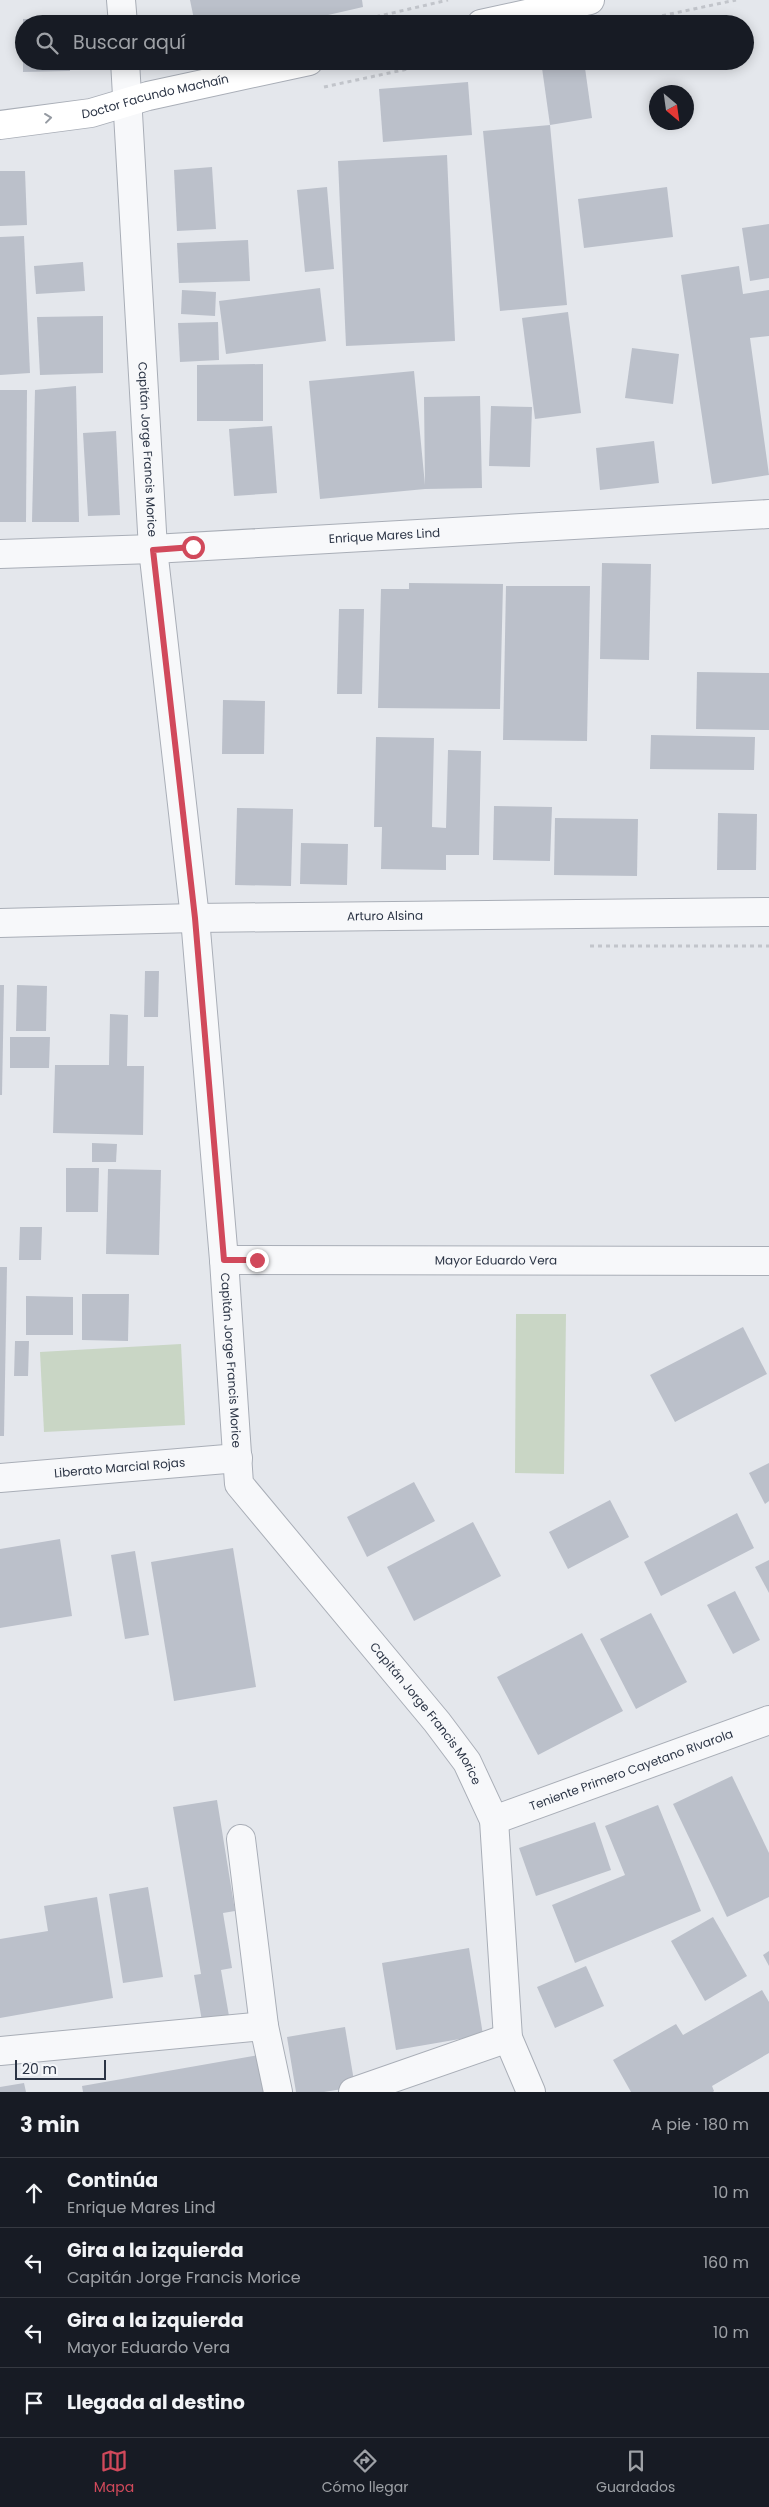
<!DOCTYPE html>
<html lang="es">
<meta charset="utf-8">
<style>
body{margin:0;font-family:Poppins,sans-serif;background:#242831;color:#f1f3f6}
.compass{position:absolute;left:649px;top:85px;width:45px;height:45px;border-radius:50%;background:#171b24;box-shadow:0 2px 12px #0003;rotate:151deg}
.scale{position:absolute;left:15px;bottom:12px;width:91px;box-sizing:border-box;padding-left:5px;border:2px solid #2b3445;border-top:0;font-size:14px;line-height:18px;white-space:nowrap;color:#2b3445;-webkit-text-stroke:4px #f4f6f9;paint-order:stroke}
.stop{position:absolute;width:15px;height:15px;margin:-11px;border:4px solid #d1495b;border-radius:50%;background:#fff}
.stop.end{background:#d1495b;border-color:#fff;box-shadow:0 1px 5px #0008}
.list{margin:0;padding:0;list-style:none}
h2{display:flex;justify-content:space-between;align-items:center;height:65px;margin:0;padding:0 20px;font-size:21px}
h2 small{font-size:16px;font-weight:400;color:#9ea1a6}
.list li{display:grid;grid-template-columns:32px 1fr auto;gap:15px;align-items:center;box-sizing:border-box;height:70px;padding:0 20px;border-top:1px solid #363941}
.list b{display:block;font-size:19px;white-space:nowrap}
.list p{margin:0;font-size:16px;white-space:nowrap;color:#9ea1a6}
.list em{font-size:16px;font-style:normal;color:#9ea1a6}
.icon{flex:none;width:28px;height:28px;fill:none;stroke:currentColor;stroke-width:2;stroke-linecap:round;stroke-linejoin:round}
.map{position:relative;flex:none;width:769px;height:2092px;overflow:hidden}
.search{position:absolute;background:#171b24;box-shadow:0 2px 12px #0003;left:15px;right:15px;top:15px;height:55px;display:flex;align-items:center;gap:12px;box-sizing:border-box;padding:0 18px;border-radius:28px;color:#9ea1a6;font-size:19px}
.sheet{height:345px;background:#171b24}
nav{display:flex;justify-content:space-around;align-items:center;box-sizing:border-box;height:70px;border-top:1px solid #363941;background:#171b24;font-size:14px;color:#9ea1a6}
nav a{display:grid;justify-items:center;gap:2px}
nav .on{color:#d1495b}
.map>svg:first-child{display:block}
</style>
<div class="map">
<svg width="769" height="2092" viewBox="0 0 769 2092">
<rect width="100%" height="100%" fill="#e4e7ec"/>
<g fill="#c9d6c5">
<polygon points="516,1314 566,1314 564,1474 515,1473"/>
<polygon points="181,1344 185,1425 44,1432 40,1352"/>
</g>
<g fill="#bbc0ca">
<polygon points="190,0 362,0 363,7 289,24 195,24"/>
<rect x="23" y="19" width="47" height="5"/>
<polygon points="23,61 70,61 70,71 23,72"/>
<polygon points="541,61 584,61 592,118 550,125"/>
<polygon points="468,82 472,135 383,142 379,89"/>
<polygon points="550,125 567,305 500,311 483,131"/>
<polygon points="447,155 455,341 346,346 338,161"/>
<polygon points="212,167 216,229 177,231 174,170"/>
<polygon points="0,171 25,171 27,225 0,226"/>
<polygon points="327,187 334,269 305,272 297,190"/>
<polygon points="667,187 673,237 584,248 578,199"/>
<polygon points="769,224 769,278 750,281 742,228"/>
<polygon points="24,236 30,373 0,375 0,237"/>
<polygon points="248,240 250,281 179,283 177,243"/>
<polygon points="83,262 85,291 36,294 34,266"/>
<polygon points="739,266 743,294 769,290 769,336 750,338 769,475 712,484 681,275"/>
<polygon points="320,288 326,341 226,354 219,301"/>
<polygon points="182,290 216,292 215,316 181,314"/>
<polygon points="568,312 581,413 535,419 522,318"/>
<polygon points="103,316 103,373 40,375 37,317"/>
<polygon points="218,322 219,360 180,362 178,323"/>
<polygon points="632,348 679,354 673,404 625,398"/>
<polygon points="263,364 263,421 197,421 197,365"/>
<polygon points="414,371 425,485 424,397 480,396 482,488 425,489 320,499 309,381"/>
<polygon points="76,386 79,522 32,522 35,390"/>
<polygon points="0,390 27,390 26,522 0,522"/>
<polygon points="491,406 532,407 530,467 489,466"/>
<polygon points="272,426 277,493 234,496 229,429"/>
<polygon points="116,431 120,515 88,516 83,433"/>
<polygon points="654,441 659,483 600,490 596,448"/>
<polygon points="602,563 651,564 649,660 600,659"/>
<polygon points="409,583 503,584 500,709 378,708 381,589 409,589"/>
<polygon points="506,586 590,586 587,741 503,740"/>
<polygon points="339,609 364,609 362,694 337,694"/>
<polygon points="697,672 769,673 769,730 696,729"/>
<polygon points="223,700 265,701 264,754 222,754"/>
<polygon points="651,735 755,737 754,770 650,769"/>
<polygon points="376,737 434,738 432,827 446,828 448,750 481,751 479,855 446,855 446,870 381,869 382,827 374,827"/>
<polygon points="494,806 552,807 550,861 493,860"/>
<polygon points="237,808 293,809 291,886 235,885"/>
<polygon points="718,813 757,814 756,870 717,870"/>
<polygon points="555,818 638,819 637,876 554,875"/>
<polygon points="301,843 348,844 347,885 300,884"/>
<polygon points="145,971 159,971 158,1017 144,1017"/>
<polygon points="0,985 4,985 2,1095 0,1095"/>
<polygon points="17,985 47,986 46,1031 16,1031"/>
<polygon points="110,1014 128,1015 127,1066 144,1066 143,1135 53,1133 55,1065 109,1065"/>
<polygon points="10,1037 50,1037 49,1068 10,1068"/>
<polygon points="92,1143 117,1144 116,1162 92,1162"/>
<polygon points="66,1168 99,1168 98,1212 66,1212"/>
<polygon points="108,1169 161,1170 159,1255 106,1254"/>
<polygon points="20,1227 42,1227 41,1260 19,1260"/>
<polygon points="0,1267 7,1267 4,1436 0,1436"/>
<polygon points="82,1294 129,1294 128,1341 82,1340"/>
<polygon points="26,1296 73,1297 73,1335 26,1335"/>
<polygon points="743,1327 767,1374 675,1422 650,1375"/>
<polygon points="15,1341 29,1341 28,1376 14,1376"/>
<polygon points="769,1463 769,1501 765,1504 749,1473"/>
<polygon points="414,1482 435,1521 367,1557 347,1517"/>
<polygon points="610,1500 629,1537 568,1569 549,1532"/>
<polygon points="737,1513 754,1548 661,1596 644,1562"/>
<polygon points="473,1522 501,1576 414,1621 387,1567"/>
<polygon points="60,1539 72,1616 0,1628 0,1549"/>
<polygon points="233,1548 256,1687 174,1701 151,1562"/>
<polygon points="135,1551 149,1635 125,1639 111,1555"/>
<polygon points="769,1560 769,1593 755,1567"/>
<polygon points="735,1591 760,1640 733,1654 707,1605"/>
<polygon points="651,1613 687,1682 636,1709 600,1639"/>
<polygon points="582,1633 623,1711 538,1755 497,1677"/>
<polygon points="732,1776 769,1853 769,1897 727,1917 673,1804"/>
<polygon points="217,1800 235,1911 223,1913 232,1968 221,1970 229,2016 202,2021 194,1975 201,1974 173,1807"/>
<polygon points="658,1805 701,1911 575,1963 552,1905 625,1875 605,1826"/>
<polygon points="595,1822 611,1870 536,1896 519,1848"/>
<polygon points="148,1887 163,1977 123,1983 109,1894"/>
<polygon points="97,1897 113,1998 0,2018 0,1939 48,1931 44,1906"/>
<polygon points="713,1917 747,1976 705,2001 671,1941"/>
<polygon points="469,1948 483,2035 396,2050 382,1963"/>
<polygon points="769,1951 769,1966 763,1955"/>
<polygon points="586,1966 604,2006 555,2028 537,1987"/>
<polygon points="762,1990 769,2002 769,2053 712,2086 714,2091 713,2092 631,2092 613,2060 676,2024 683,2035"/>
<polygon points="345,2027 355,2087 324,2092 296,2092 287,2037"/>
<polygon points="265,2054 271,2092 83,2092 82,2086"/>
<polygon points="24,2083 26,2092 0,2092 0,2087"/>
</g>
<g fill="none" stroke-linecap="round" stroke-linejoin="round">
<defs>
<g id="street">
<polyline points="121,0 123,24"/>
<path id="s1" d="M125,61L153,549L195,918L224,1260L239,1484L437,1722L467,1762L494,1820L508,2038L531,2092"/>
<path id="s2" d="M0,554L153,549L769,514"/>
<path id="s3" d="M0,923L195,918L769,912"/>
<path id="s4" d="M224,1260L769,1261"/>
<path id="s5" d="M0,1478L238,1458"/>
<path id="s6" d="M494,1820L769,1720"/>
<polyline points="241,1839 264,2026 278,2092"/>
<polyline points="0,2051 264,2026"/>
<polyline points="353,2092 508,2038"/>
</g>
<g id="secondary">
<polyline points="481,24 590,0"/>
<path id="s7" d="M0,125L91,113L148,96L309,61"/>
</g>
</defs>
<use href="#street" stroke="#a9aeb7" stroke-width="30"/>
<use href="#secondary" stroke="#a9aeb7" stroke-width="30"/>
<g stroke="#c2c5cb" stroke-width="3" stroke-dasharray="4 4" stroke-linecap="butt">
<polyline points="345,24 448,0"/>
<polyline points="623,24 736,0"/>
<polyline points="324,87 445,61"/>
<polyline points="590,946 769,946"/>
</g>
<use href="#street" stroke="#f7f8fa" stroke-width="28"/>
<use href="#secondary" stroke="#fff" stroke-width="28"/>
</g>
<defs><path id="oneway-chevron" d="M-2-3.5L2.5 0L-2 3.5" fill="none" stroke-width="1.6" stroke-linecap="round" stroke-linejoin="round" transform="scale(1.25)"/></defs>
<use stroke="#959aa2" href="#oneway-chevron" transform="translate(48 118) rotate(-7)"/>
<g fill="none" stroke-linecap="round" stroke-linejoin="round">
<polyline stroke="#d1495b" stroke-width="6" points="193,547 153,550 195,918 224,1260 257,1260"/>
</g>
<g text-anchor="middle" stroke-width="5" stroke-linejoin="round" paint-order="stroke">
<g font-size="12" fill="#2b3445" stroke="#f4f6f9">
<text dy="4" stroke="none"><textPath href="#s7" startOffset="158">Doctor Facundo Machaín</textPath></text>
<text dy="4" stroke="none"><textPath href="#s1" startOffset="389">Capitán Jorge Francis Morice</textPath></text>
<text dy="4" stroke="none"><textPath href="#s2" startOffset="385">Enrique Mares Lind</textPath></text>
<text dy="4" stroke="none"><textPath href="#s3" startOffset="385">Arturo Alsina</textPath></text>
<text dy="4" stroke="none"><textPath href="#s4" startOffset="272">Mayor Eduardo Vera</textPath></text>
<text dy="4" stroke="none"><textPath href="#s1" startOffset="1304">Capitán Jorge Francis Morice</textPath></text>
<text dy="4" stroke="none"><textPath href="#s5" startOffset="120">Liberato Marcial Rojas</textPath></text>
<text dy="4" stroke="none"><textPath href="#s1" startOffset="1724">Capitán Jorge Francis Morice</textPath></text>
<text dy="4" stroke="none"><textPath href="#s6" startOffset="146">Teniente Primero Cayetano RIvarola</textPath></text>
</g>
</g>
</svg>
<svg class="compass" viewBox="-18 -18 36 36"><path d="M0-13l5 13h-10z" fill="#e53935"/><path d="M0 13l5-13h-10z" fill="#9ea1a6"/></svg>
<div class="scale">20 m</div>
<div class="stop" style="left:193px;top:547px"></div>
<div class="stop end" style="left:257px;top:1260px"></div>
<div class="search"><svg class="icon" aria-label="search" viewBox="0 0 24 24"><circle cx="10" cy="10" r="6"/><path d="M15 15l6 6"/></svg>Buscar aquí</div>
</div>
<section class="sheet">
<h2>3 min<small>A pie · 180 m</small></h2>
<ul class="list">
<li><svg class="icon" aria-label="ahead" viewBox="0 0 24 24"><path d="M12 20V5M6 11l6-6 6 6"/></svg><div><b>Continúa</b><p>Enrique Mares Lind</p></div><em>10 m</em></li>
<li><svg class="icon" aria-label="left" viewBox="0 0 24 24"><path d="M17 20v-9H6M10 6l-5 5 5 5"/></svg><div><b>Gira a la izquierda</b><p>Capitán Jorge Francis Morice</p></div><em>160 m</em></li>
<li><svg class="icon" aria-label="left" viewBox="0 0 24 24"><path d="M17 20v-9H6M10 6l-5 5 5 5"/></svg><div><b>Gira a la izquierda</b><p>Mayor Eduardo Vera</p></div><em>10 m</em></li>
<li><svg class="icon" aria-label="arrive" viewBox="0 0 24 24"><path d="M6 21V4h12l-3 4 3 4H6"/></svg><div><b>Llegada al destino</b></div></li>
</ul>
</section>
<nav>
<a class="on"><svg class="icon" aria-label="map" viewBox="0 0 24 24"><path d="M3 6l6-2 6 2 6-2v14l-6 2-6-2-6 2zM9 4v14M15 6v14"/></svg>Mapa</a>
<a><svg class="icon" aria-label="directions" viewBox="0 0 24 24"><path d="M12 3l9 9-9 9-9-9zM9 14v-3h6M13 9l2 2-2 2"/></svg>Cómo llegar</a>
<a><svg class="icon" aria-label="saved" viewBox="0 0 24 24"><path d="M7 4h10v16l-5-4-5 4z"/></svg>Guardados</a>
</nav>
